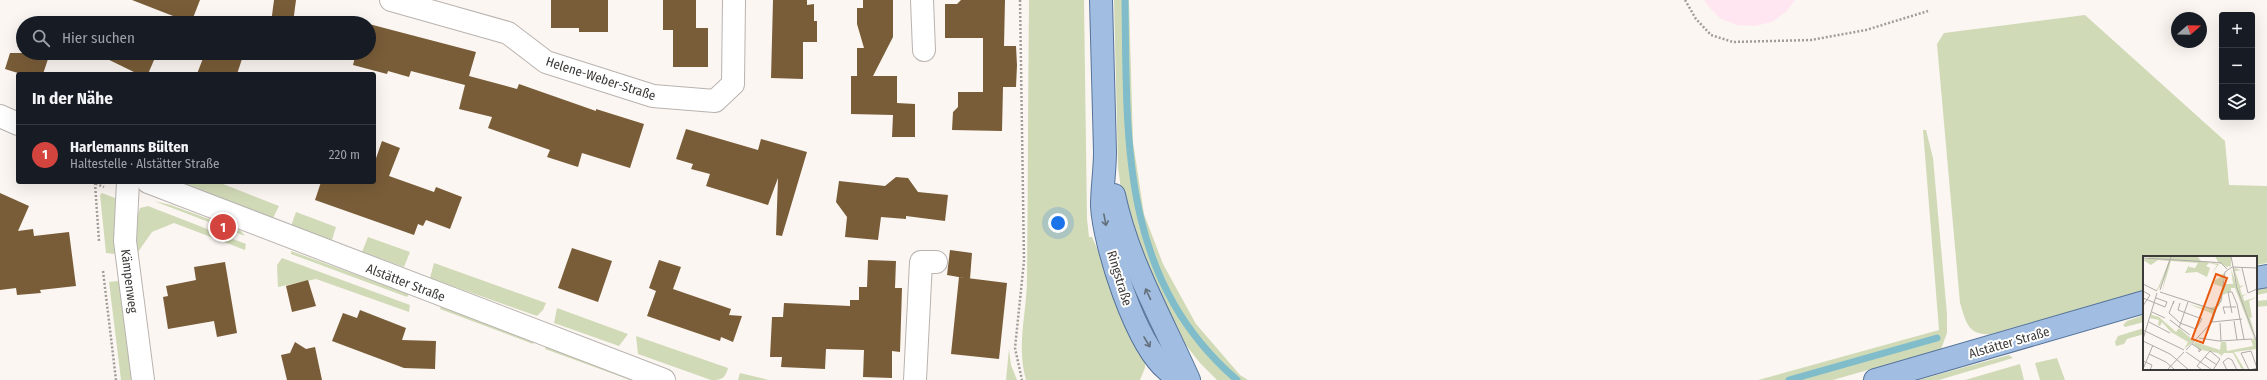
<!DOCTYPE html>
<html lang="de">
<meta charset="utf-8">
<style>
body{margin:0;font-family:"Fira Sans Condensed",sans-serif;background:#20242c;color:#f1f3f6}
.controls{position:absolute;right:12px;top:12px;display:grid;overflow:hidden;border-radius:4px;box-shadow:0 4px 16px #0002}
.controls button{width:36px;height:36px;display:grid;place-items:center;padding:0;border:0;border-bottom:1px solid #363941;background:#171b24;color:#f1f3f6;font:20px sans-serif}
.compass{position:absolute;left:2171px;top:12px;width:36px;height:36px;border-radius:50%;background:#171b24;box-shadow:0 4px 16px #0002;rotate:70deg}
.you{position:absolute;left:1058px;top:223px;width:14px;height:14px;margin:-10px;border:3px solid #fff;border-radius:50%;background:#1a73e8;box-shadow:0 0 0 6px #1a73e833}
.badge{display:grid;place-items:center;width:26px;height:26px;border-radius:50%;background:#d2443d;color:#fff;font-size:13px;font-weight:700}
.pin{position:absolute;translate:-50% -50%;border:2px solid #fff;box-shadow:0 1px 4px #0006}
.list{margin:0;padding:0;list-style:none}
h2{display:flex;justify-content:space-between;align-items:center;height:52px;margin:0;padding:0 16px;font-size:17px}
h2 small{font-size:13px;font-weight:400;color:#9ea1a6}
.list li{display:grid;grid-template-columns:26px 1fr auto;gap:12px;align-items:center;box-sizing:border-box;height:60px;padding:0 16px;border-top:1px solid #363941}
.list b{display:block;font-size:15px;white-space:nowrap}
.list p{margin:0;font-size:13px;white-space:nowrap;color:#9ea1a6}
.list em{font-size:13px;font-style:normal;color:#9ea1a6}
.icon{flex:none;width:22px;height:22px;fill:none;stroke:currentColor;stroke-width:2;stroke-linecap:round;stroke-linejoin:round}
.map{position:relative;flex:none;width:2267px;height:380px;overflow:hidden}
.search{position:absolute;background:#171b24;box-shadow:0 4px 16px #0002;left:16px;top:16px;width:360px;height:44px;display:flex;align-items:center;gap:10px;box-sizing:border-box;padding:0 14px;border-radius:22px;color:#9ea1a6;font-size:15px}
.panel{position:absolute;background:#171b24;box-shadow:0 4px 16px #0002;left:16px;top:72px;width:360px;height:112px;border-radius:4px}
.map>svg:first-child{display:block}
</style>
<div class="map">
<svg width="2267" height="380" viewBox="0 0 2267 380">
<rect width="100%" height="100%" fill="#fcf6f2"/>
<polygon fill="#ffe6f0" points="1704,0 1795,0 1787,11 1772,22 1755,26 1737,25 1721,19 1708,6"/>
<g fill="#d1dab7">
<path d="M1029,0H1084L1087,219L1089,237H1092L1145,358V368L1140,380H1026C1016,345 1027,313 1027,278C1028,186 1028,93 1029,0Z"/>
<polygon points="1114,0 1129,0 1133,142 1144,214 1163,264 1196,324 1240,375 1248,380 1217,380 1200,363 1177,334 1159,302 1122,197 1118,167"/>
<path d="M2085,15L2225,141L2229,185L2267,186V263L2256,265V257H2144V291L1991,334C1968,336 1966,322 1960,303L1937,44L1944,33Z"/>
<polygon points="1923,130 1926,130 1933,158 1947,314 1947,333 1941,349 1833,380 1758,380 1939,330"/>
<polygon points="182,182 218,182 279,206 273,218"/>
<polygon points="102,193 115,198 118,208 115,254 106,253 100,195"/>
<polygon points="154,201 171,205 241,231 245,236"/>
<path d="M148,206L246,244L245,250L174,223L152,232L138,252C133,236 134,224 140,208Z"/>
<polygon points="296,212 336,227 332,240 291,226"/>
<polygon points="368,237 410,252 404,267 362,252"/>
<polygon points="291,251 409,294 407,297 291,254"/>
<polygon points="282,258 410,305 409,312 316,279 278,287 277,265"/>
<polygon points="434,263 546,303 543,310 537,316 430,278"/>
<polygon points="118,281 123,285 135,380 121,380 109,282"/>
<polygon points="2267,287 2267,293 2256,295 2256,289"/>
<polygon points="2267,300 2267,306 2256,307 2256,301"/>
<polygon points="441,306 535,340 533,344 440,309"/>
<polygon points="557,308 628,334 619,346 554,323"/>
<polygon points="2144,315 2144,322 2125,327 2123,325 2127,321"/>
<polygon points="2144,328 2144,334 2127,339 2124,344 2116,346 2115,342 2118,336"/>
<path d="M636,336L728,368C725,379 721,380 711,380L638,354Z"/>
<polygon points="547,344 642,380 630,380 545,349"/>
<polygon points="1009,349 1011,365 1017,380 1006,380"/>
<polygon points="2009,355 2013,358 1939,380 1918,380"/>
<polygon points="2057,358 2065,380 2040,380 2035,363"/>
<polygon points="2020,364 2024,380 1965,380"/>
<polygon points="740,373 769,380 738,380"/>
</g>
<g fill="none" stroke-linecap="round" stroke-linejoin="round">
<g stroke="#80bcca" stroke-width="7">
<path d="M1125,0C1127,141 1120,279 1237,380"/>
<polyline points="1789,380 1937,338"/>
</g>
</g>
<g fill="#795d38">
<polygon points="132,0 200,0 191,23"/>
<polygon points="274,0 296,0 293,23 271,23"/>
<polygon points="551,0 608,0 608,32 579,32 579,28 551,28"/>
<polygon points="663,0 696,0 696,28 708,28 708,67 673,67 673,30 663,30"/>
<polygon points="773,0 807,0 807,5 814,4 814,21 817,21 817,42 803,42 803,79 771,78"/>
<polygon points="863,0 893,0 893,37 873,76 897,76 897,103 915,104 915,137 892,137 893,115 851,114 851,76 857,76 857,48 864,48 857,24 857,8 863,8"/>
<polygon points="961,0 1005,0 1004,46 1016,46 1017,65 1016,87 1003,87 1002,131 952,130 953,112 958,107 958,92 983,92 983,38 945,38 945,4 957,4"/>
<polygon points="369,24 476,52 469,76 517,89 519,84 596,111 596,109 644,124 630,168 582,153 578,167 547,157 550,150 488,128 492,117 459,109 465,85 411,71 409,77 388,71 387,74 353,65 356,53 369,53"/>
<polygon points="10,53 50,53 43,74 21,74 5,69"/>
<polygon points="95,53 157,53 148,74 138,74"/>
<polygon points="205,53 244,53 237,74 197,74"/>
<polygon points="686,129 758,150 761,139 807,152 782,236 776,235 778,178 768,205 706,186 710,174 691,169 693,164 676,159"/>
<polygon points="382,141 400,148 389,176 434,192 436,187 462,197 450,229 426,220 423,226 418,224 414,235 315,200 321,182 374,182 374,164"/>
<polygon points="896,177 908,178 918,192 948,195 945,221 906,216 906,219 881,217 878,240 845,237 847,217 836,202 839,181 885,186"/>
<polygon points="0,193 29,206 18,231 33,229 34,236 69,232 76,286 40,290 41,293 17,295 16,288 0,290"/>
<polygon points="572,248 612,261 598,302 558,288"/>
<polygon points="950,250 972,253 970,279 947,275"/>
<polygon points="659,260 681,267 673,289 731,309 729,315 742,316 733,342 721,337 720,341 647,316 656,291 649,288"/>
<polygon points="868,260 896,261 895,288 902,288 900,352 892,351 892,378 863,377 864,350 826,349 825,369 781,367 782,357 770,357 772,317 783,317 784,303 850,306 850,300 859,300 859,287 867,287"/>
<polygon points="225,262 237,333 217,337 214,321 168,329 163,297 168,296 166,286 196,280 194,267"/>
<polygon points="959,277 1007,283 999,359 951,354"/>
<polygon points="308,280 316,306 292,312 286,286"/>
<polygon points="360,310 406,328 402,340 436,341 435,369 404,368 332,341 343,313 357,318"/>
<polygon points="295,342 306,349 315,347 322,380 287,380 281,355 290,353"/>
</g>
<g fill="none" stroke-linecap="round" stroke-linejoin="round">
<defs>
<g id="minor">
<polyline points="391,0 508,33 546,62 653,96 715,101 733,84 734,0"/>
<polyline points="922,0 924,50"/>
<polyline points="0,116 18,124"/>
<polyline points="128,182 125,241 143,380"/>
<polyline points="148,182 664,380"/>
<polyline points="915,380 921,262 936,262"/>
</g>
<g id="major">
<path d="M1101,0C1102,51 1104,101 1105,152C1105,170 1102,188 1102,206C1104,245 1136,345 1167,370C1172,375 1180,377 1186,380"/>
<path d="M1114,195C1128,261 1162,319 1189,380"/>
<polyline points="2256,278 2267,276"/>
<polyline points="1875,380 2144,302"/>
</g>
</defs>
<use href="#minor" stroke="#b9b3af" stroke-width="24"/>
<use href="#major" stroke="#55739a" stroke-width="24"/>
<g stroke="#a09c99" stroke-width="2.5" stroke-dasharray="2 2" stroke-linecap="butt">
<polyline points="1020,0 1024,261 1015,348 1022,380"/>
<polyline points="1685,0 1696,19 1711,35 1733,42 1811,40 1866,30 1928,11"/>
<polyline points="92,182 104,187"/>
<polyline points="95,183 99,241"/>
<polyline points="103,271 116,380"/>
</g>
<use href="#minor" stroke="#fff" stroke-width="22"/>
<use href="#major" stroke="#a1bee2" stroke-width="22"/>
</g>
<defs><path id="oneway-shaft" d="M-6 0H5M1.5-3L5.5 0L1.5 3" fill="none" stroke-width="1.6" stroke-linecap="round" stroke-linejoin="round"/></defs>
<g stroke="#646f7c">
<use href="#oneway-shaft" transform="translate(1105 220) rotate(79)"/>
<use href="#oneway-shaft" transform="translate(1148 294) rotate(-115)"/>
<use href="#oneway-shaft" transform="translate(1147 342) rotate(59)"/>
</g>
<g text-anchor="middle" stroke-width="4" stroke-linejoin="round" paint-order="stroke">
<g font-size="13" fill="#3c3a38" stroke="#fff">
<text transform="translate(601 78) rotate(18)" y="5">Helene-Weber-Straße</text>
<text transform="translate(1120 278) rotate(73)" y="5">Ringstraße</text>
<text transform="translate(130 281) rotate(83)" y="5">Kämpenweg</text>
<text transform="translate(406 282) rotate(21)" y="5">Alstätter Straße</text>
<text transform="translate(2009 342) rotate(-16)" y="5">Alstätter Straße</text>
</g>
</g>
<g transform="translate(2143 256)">
<rect width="114" height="114" fill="#fcf6f2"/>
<path d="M10,0H54L58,5L76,8L69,18L74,9L66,7L63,10L67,12L64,21L54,16L42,17L46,9V11L52,12L55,7L28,5L19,36L23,15L17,31L14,34L13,33L15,32L26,5L15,4L8,9L0,4ZM72,0H88V10L84,11L75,6ZM92,12L98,14L92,15L97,30L101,29L97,32L99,39L105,38L100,40L101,45L114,41L106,45L109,61L107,62L114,85L97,40L90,13ZM88,13L114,89V93L91,96L102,114L98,112L90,97H81L77,102L79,100L75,97L58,94L50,88L52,86L77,94L78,86H83L84,95L110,90L108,84L111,82L92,32H88V35L80,39L78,50L81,28H90ZM80,17L81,18L78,44L76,50L72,53L71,61L68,57L45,48L67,54L43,45L65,52L75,50L79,31L71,28L72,24L78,21ZM9,56V59L16,61L33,76L36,72L51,85L41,93L45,86L28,76L19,66L17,70L15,69L16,64L7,62Z" fill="#d1dab7"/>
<path fill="none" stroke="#afaba8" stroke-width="1" d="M88,0L94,32L114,87M0,2L68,6L78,7L84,13M89,11L114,12M99,12L105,37L114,33M0,28L14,35M17,34L28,0M0,35L7,39L0,50M17,36L72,54L78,45L82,16L89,11M0,42L22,51L24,46L13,42M30,48L31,45L26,57L37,67L53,73L59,63L35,54L37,47M9,56L22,62M89,57L85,36H89L94,48L101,83M82,58L80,51H93M27,64L47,79M91,65L94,84M6,66L27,77M69,66L99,63M77,67L78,85M36,72L45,46M0,74L41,94M56,82L76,85L109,83M0,83L14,37M0,85L27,98L46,114M49,88L58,94L56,96V93M43,94L69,66L73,53M43,96L69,114M6,98L23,106L32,114M62,101L74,109M0,105L9,109L7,114M0,113L10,89M24,114L41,96M59,114L54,110L67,95L77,103L70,114M84,114L80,106L85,102L89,104L94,114M106,114L98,97L108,95L114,112L107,114"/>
<path fill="#e8590c" fill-opacity="0.15" stroke="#e8590c" stroke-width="2" d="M73,18L84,22L60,87L49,83Z"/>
<rect width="114" height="114" fill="none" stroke="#3c3a38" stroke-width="2"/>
</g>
</svg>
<div class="controls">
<button>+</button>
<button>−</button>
<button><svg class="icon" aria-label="layers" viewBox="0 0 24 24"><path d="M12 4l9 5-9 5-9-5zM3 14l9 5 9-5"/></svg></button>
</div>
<svg class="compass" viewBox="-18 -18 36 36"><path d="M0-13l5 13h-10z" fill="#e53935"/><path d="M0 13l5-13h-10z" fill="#9ea1a6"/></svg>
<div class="you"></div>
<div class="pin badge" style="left:223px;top:227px">1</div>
<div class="search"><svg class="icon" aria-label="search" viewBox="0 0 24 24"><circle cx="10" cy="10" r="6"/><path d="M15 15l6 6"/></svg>Hier suchen</div>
<section class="panel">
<h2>In der Nähe<small></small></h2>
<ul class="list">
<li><span class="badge">1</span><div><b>Harlemanns Bülten</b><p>Haltestelle · Alstätter Straße</p></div><em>220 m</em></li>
</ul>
</section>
</div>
